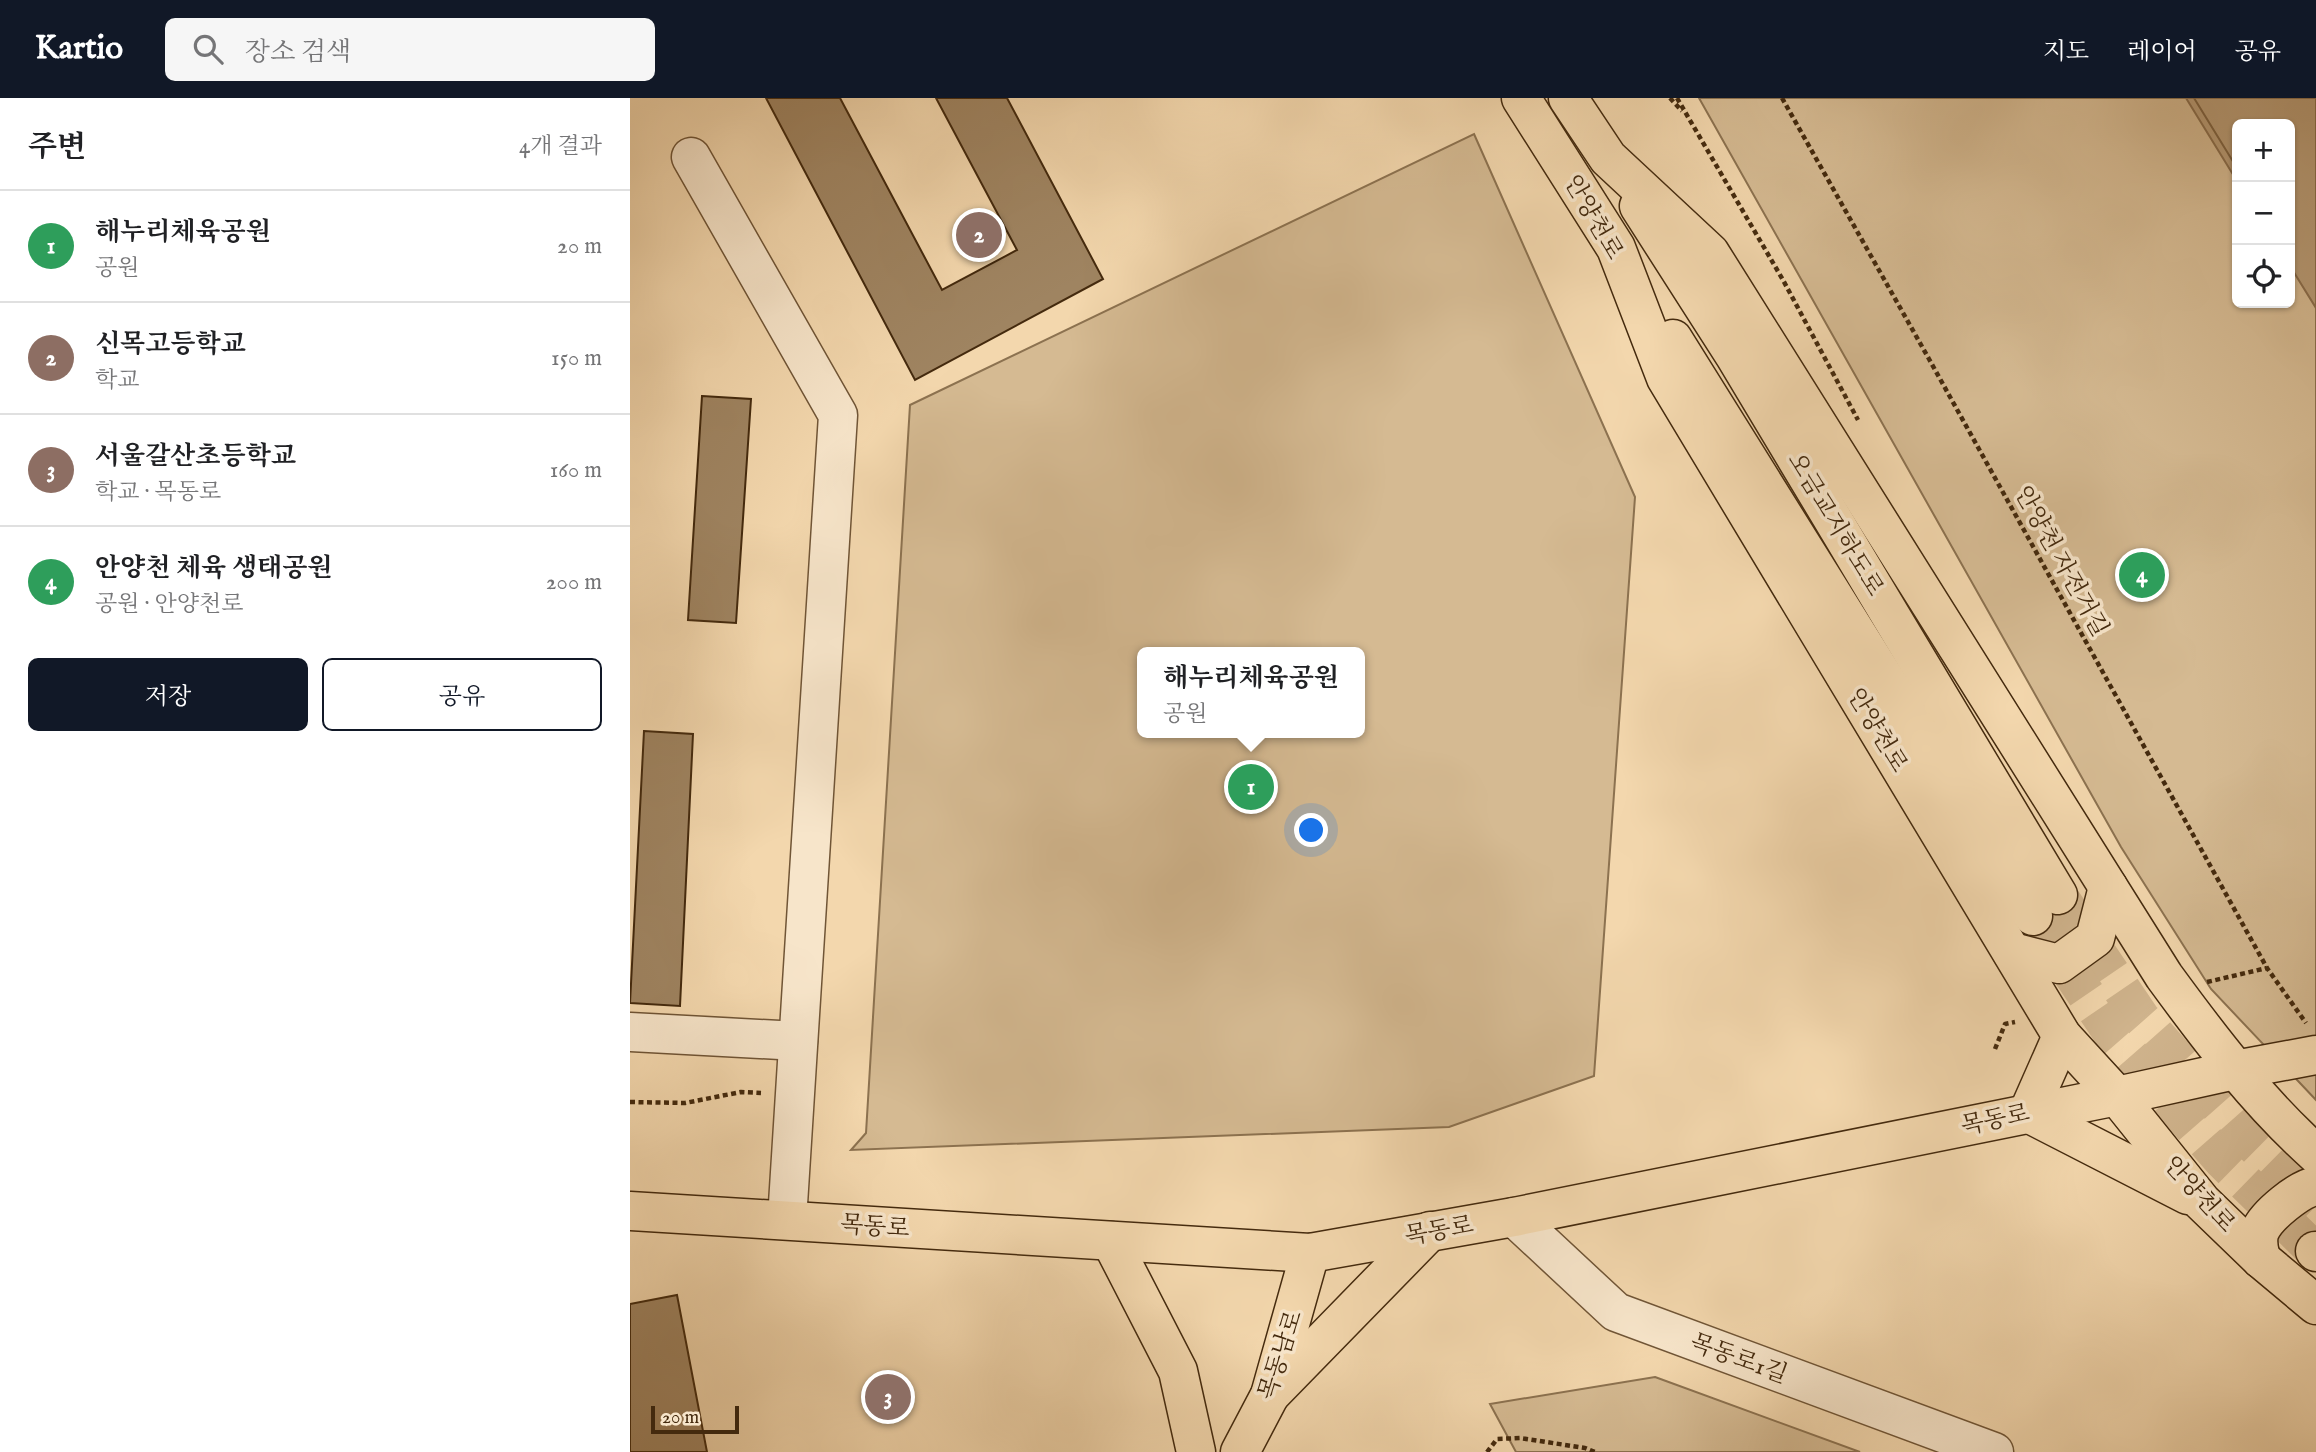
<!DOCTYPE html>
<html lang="ko">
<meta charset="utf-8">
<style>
body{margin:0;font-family:"IM FELL English","Noto Serif KR",serif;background:#f6f6f6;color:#202124}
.controls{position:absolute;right:21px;top:21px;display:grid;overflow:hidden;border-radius:10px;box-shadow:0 2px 5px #0004}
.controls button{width:63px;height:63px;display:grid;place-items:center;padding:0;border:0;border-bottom:2px solid #e0e0e0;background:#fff;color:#202124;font:35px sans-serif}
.scale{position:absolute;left:21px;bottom:18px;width:88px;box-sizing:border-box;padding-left:7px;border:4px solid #442a0e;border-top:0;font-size:19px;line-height:24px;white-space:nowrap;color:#442a0e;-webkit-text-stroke:5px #f7e5ca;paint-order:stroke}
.you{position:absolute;left:682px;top:733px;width:24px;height:24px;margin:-18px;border:5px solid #fff;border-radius:50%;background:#1a73e8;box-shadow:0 0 0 10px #1a73e833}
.badge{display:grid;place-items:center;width:46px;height:46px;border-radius:50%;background:#111827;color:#fff;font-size:23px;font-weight:700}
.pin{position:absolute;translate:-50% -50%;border:4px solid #fff;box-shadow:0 2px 7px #0006}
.popup{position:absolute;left:507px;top:549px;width:228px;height:91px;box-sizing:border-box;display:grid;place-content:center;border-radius:10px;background:#fff;filter:drop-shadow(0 2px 5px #0005);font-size:23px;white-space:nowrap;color:#757577}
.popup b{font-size:26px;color:#202124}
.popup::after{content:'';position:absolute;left:50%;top:100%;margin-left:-14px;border:14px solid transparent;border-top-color:#fff}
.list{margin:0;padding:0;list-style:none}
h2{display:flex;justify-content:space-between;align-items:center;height:91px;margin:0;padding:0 28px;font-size:30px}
h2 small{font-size:23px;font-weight:400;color:#757577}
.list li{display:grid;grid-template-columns:46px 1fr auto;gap:21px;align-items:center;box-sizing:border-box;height:112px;padding:0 28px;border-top:2px solid #e0e0e0}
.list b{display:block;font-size:26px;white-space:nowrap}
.list p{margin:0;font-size:23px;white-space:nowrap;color:#757577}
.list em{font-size:23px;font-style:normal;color:#757577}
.actions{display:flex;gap:14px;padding:21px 28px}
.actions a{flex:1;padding:16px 0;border:2px solid #111827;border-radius:10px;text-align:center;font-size:24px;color:#111827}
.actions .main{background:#111827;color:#fff}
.icon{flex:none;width:38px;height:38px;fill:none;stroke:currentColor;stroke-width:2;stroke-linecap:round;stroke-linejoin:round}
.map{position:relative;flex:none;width:1686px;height:1354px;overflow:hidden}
header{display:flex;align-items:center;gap:42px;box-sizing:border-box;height:98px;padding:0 35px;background:#111827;color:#fff}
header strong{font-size:33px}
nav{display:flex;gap:38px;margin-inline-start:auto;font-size:24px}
.search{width:490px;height:63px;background:#f6f6f6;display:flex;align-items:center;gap:18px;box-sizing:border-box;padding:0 24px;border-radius:10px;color:#757577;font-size:26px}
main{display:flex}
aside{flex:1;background:#fff}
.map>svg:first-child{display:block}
</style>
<header>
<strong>Kartio</strong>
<div class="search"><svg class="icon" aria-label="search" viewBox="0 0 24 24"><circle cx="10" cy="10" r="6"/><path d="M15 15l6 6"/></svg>장소 검색</div>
<nav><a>지도</a><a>레이어</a><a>공유</a></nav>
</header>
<main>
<aside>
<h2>주변<small>4개 결과</small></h2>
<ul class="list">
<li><span class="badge" style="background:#2e9e5b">1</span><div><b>해누리체육공원</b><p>공원</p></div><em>20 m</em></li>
<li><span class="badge" style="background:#8d6e63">2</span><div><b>신목고등학교</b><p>학교</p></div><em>150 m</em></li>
<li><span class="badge" style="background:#8d6e63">3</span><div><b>서울갈산초등학교</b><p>학교 · 목동로</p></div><em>160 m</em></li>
<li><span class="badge" style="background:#2e9e5b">4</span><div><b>안양천 체육 생태공원</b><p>공원 · 안양천로</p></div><em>200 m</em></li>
</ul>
<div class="actions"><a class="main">저장</a><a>공유</a></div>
</aside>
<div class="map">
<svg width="1686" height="1354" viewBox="0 0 1686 1354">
<rect width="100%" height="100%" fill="#f3d7ad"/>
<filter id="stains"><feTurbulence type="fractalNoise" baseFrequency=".00286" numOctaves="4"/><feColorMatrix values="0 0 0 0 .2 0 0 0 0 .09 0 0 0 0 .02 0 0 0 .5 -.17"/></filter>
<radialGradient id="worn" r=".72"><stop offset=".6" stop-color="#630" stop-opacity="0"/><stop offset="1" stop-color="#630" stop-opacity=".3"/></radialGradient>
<g fill="#d5ba92" stroke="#8c7250" stroke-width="2" fill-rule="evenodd">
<path d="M1069,0H1686V1002L1581,891L1491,749ZM1607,26H1660V205H1607Z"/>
<path d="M844,36L1005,399L964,978L819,1029L221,1052L236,1035L280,307ZM730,554V635H512V554Z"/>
<polygon points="1025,1279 1230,1354 886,1354 860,1306"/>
</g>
<polygon fill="#b89c77" stroke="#8a6e4d" stroke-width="2" points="1556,0 1686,0 1686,210 1660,168 1660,26 1607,26 1607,83"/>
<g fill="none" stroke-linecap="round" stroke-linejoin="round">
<polyline stroke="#7e6342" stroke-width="2" points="1564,0 1607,70"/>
</g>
<g fill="#9f8461" stroke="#442a0e" stroke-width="2">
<polygon points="136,0 210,0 312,192 387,152 306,0 377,0 473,181 285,282"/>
<polygon points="72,298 121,301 106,525 58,522"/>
<polygon points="14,633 63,636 50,908 0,905"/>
<polygon points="47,1197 77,1354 0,1354 0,1206"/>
</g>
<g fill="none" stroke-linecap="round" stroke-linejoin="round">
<g stroke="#d0b48d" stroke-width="38" stroke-dasharray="38 19" stroke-linecap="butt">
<polyline points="1428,797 1511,920 1618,1041 1686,1108"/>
<polyline points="1403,818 1486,941 1593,1063 1685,1153"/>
</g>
<defs>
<g id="minor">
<polyline points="61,59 208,317 157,1122"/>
<polyline points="0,934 168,943"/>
<polyline points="884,1119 986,1214 1364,1354"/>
</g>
<g id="major">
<polyline points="891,0 986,150 1036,280 1432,938 1487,998 1572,1104 1631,1161 1686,1207"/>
<path d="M938,0L978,60L1080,155L1534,878C1580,941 1628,1004 1686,1056"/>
<polyline points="1009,108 1105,258 1428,797"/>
<polyline points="1043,241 1403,818"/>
<polyline points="1382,854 1429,866 1465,840 1478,789"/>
<polyline points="1432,938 1398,1015 1558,1097"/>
<polyline points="0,1113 680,1155 884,1119 1487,998 1605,972 1686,957"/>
<polyline points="481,1143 548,1273 566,1354"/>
<polyline points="1685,1153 1686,1154"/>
<path d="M1631,1161C1629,1151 1626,1143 1630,1133C1637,1117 1669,1091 1686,1088"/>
<polyline points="640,1297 800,1133"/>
<polyline points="610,1354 640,1297 680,1155"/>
</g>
</defs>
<use href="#minor" stroke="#705536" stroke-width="41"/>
<use href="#major" stroke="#442a0e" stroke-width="41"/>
<g stroke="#442a0e" stroke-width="4.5" stroke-dasharray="5 3.5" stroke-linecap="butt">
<polyline points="1040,0 1052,13"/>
<polyline points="1047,0 1153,182 1228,322"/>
<polyline points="1152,0 1299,261 1637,870 1676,925"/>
<polyline points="1577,884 1637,870"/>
<polyline points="1365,951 1375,926 1385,924"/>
<polyline points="0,1004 55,1005 111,994 131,995"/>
<polyline points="857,1354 867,1341 890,1340 955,1350 965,1354"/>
</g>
<use href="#minor" stroke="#f7e5ca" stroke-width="38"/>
<use href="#major" stroke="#f3d7ad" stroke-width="38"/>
</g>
<g text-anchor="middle" stroke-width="7" stroke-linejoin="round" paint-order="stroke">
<g font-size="24" fill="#442a0e" stroke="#f7e5ca">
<text transform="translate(964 119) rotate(60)" y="8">안양천로</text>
<text transform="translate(1206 426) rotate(59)" y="8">오금교지하도로</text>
<text transform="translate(1432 463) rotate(61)" y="8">안양천 자전거길</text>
<text transform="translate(1248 632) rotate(59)" y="8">안양천로</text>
<text transform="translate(1365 1021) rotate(-12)" y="8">목동로</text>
<text transform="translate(1570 1096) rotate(48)" y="8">안양천로</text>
<text transform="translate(245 1128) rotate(4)" y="8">목동로</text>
<text transform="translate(809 1132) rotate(-10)" y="8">목동로</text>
<text transform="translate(650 1257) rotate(-72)" y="8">목동남로</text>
<text transform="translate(1109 1260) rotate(20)" y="8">목동로1길</text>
</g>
</g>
<rect width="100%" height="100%" filter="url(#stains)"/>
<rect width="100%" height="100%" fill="url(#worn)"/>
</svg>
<div class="controls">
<button>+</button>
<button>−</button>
<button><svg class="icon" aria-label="locate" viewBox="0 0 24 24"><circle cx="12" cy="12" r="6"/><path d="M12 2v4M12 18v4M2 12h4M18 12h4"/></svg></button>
</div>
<div class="scale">20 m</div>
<div class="you"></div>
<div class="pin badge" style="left:621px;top:689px;background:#2e9e5b">1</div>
<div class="popup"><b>해누리체육공원</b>공원</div>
<div class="pin badge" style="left:349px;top:137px;background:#8d6e63">2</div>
<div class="pin badge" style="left:258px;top:1299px;background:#8d6e63">3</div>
<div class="pin badge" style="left:1512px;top:477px;background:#2e9e5b">4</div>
</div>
</main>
